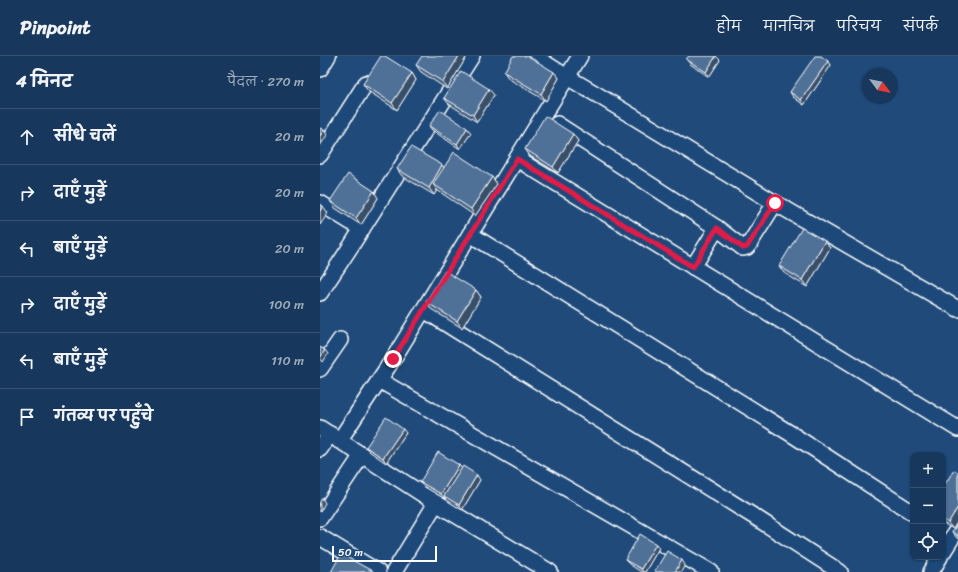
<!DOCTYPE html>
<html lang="hi">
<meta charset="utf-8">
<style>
body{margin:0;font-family:Sriracha,"Playpen Sans Deva",sans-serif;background:#244365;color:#f1f3f6}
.controls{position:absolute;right:12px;bottom:12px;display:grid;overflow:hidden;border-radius:8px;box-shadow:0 1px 3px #0004}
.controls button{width:36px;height:36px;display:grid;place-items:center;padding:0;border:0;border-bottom:1px solid #365272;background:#17385c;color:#f1f3f6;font:20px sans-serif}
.compass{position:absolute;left:542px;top:12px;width:36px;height:36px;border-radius:50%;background:#17385c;box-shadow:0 1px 3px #0004;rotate:122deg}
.scale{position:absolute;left:12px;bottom:10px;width:105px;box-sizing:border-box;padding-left:4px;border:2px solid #fff;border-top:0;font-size:11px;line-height:14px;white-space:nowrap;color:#fff;-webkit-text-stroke:3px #1f4a7a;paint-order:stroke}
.stop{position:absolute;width:12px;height:12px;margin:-9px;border:3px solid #e11d48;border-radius:50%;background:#fff}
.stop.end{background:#e11d48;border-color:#fff;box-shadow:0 1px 4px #0008}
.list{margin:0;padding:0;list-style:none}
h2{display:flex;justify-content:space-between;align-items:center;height:52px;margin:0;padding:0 16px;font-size:17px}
h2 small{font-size:13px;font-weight:400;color:#9eacbb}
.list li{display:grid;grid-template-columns:26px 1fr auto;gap:12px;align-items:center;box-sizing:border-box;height:56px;padding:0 16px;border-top:1px solid #365272}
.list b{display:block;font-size:15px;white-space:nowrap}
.list em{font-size:13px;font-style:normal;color:#9eacbb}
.icon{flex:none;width:22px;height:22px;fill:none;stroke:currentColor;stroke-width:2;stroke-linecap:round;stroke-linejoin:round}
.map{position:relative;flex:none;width:638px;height:516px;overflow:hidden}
header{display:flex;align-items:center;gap:24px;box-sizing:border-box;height:56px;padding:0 20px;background:#17385c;border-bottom:1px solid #365272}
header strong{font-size:19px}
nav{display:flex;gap:22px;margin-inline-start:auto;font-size:14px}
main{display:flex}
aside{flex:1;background:#17385c}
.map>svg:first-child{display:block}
</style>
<header>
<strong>Pinpoint</strong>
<nav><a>होम</a><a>मानचित्र</a><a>परिचय</a><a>संपर्क</a></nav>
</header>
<main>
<aside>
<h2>4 मिनट<small>पैदल · 270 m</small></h2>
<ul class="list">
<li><svg class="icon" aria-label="ahead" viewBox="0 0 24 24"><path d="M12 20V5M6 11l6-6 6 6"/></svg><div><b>सीधे चलें</b></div><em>20 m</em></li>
<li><svg class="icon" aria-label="right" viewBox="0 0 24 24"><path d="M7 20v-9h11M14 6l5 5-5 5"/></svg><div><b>दाएँ मुड़ें</b></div><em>20 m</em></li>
<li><svg class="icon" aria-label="left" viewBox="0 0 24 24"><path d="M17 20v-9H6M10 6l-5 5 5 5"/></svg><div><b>बाएँ मुड़ें</b></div><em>20 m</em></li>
<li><svg class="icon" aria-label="right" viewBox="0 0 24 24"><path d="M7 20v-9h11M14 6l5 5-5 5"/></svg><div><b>दाएँ मुड़ें</b></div><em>100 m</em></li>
<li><svg class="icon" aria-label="left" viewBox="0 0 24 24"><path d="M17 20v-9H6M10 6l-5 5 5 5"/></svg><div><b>बाएँ मुड़ें</b></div><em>110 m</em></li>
<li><svg class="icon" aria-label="arrive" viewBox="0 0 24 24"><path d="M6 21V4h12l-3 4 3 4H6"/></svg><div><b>गंतव्य पर पहुँचे</b></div></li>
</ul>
</aside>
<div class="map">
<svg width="638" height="516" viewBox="0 0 638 516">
<rect width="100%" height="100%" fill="#1f4a7a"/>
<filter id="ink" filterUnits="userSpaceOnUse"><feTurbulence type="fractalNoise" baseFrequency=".025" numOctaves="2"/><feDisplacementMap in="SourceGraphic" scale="8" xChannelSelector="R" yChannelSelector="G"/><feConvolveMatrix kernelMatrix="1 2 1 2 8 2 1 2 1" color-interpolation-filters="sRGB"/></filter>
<g filter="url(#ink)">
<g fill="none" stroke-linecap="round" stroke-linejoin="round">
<defs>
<g id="street">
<polyline points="214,0 247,21 276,38 455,147 638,253"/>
<polyline points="0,13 8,0"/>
<polyline points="237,68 397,172 423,192 427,191 430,187 455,147"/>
<polyline points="0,99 46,27"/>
<polyline points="197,103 638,373"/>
<polyline points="0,147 42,173"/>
<polyline points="150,178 476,381 593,457"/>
<polyline points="373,211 397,172"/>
<polyline points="0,237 31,190 152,0"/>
<polyline points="104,254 438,463 520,516"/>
<polyline points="0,313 20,284"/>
<polyline points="59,324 391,516"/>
<polyline points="0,372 116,447 230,516"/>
<polyline points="19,385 73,303 260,0"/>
<polyline points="0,393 10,378"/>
<polyline points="0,462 42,399"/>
<polyline points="0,481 58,516"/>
<polyline points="623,496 638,472"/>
<polyline points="74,516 116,447"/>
<polyline points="611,516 620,501"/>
</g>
</defs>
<use href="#street" stroke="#fff" stroke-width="18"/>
<use href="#street" stroke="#1f4a7a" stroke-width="15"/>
</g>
<g fill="#456182" stroke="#fff">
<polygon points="146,2 127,33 101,16 96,9"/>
<polygon points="366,3 400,4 389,21 370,8"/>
<polygon points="508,5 511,9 484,49 473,41 470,36"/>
<polygon points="184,16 234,16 239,22 226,45 189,23"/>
<polygon points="92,17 96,24 77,54 48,35 43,28"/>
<polygon points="174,39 157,66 129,48 124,42"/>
<polygon points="109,70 151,77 140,93 112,74"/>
<polygon points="253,78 258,85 238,117 210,100 205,93"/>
<polygon points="124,111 177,128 155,160 117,134 114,139 82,120 77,113"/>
<polygon points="58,142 41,169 15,152 10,145"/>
<polygon points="505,185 510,192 487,231 464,217 459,210"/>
<polygon points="156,234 161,241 142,272 111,253 106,246"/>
<polygon points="86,377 66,407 49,395 46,391"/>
<polygon points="139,409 141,413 160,424 142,454 128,445 125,442 125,443 103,430 100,426"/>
<polygon points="638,416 638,465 633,473 623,467 623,431"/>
<polygon points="638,468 638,483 636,481 632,476"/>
<polygon points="339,492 325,516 321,516 309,508 305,504"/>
</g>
<g fill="#384f6a" stroke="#fff">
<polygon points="139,0 145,0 146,2 127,33 123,26"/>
<polygon points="396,0 400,4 389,21 386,16"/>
<polygon points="508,5 511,9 484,49 481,44"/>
<polygon points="234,16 239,22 226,45 221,38"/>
<polygon points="92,17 96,24 77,54 72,47"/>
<polygon points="169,33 174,39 157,66 153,59"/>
<polygon points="147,72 151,77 140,93 137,88"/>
<polygon points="4,74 7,79 0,90 0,80"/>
<polygon points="253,78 258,85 238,117 233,111"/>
<polygon points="122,109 127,116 113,128 117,134 114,139 109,132"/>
<polygon points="172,121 177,128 155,160 151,153"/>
<polygon points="54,135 58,142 41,169 36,162"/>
<polygon points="3,150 8,157 0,169 0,155"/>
<polygon points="505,185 510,192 487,231 482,224"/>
<polygon points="156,234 161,241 142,272 137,265"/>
<polygon points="5,294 8,298 3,306 0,302"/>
<polygon points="83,373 86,377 66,407 63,402"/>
<polygon points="139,409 142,413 124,440 125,442 125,443 121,438"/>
<polygon points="157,419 160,424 142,454 139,449"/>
<polygon points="2,442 5,447 0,456 0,446"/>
<polygon points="638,451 638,465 633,473 628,467"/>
<polygon points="336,488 339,492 325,516 323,516 321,513"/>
<polygon points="362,504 365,509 361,516 355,516"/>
</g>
<g fill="#507197" stroke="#fff">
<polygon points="61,0 65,0 92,17 72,47 43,28"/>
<polygon points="102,0 139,0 123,26 96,9"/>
<polygon points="193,0 208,0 234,16 221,38 184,16"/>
<polygon points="369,0 396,0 386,16 366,3"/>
<polygon points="495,0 501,0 508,5 481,44 470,36"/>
<polygon points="141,15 169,33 153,59 124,42"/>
<polygon points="120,54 147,72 137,88 109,70"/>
<polygon points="225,60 253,78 233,111 205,93"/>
<polygon points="0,72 4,74 0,80"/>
<polygon points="91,91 122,109 109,132 77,113"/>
<polygon points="134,96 172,121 151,153 113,128"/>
<polygon points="28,118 54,135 36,162 10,145"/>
<polygon points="0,148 3,150 0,155"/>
<polygon points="482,172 505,185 482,224 459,210"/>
<polygon points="125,215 156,234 137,265 106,246"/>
<polygon points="0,291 5,294 0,302"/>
<polygon points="66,361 83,373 63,402 46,391"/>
<polygon points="118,396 139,409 121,438 100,426"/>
<polygon points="143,410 157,419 139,449 124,440"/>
<polygon points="634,414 638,416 638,451 628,467 623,463 623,431"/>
<polygon points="638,468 638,480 632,476"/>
<polygon points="320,478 336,488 321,513 305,504"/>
<polygon points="347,495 362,504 355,516 334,516"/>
<polygon points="21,498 54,516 11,516"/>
</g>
</g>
<g fill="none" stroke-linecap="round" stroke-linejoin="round" filter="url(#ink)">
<polyline stroke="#e11d48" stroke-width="5" points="73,303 197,103 373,211 397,172 423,192 427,191 455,147"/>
</g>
</svg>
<div class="controls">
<button>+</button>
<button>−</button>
<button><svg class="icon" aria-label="locate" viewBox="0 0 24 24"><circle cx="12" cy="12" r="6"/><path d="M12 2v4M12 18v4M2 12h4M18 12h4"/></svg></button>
</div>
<svg class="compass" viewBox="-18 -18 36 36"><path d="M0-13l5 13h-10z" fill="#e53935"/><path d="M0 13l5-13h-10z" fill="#9eacbb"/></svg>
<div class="scale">50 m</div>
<div class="stop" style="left:455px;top:147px"></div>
<div class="stop end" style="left:73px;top:303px"></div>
</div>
</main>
